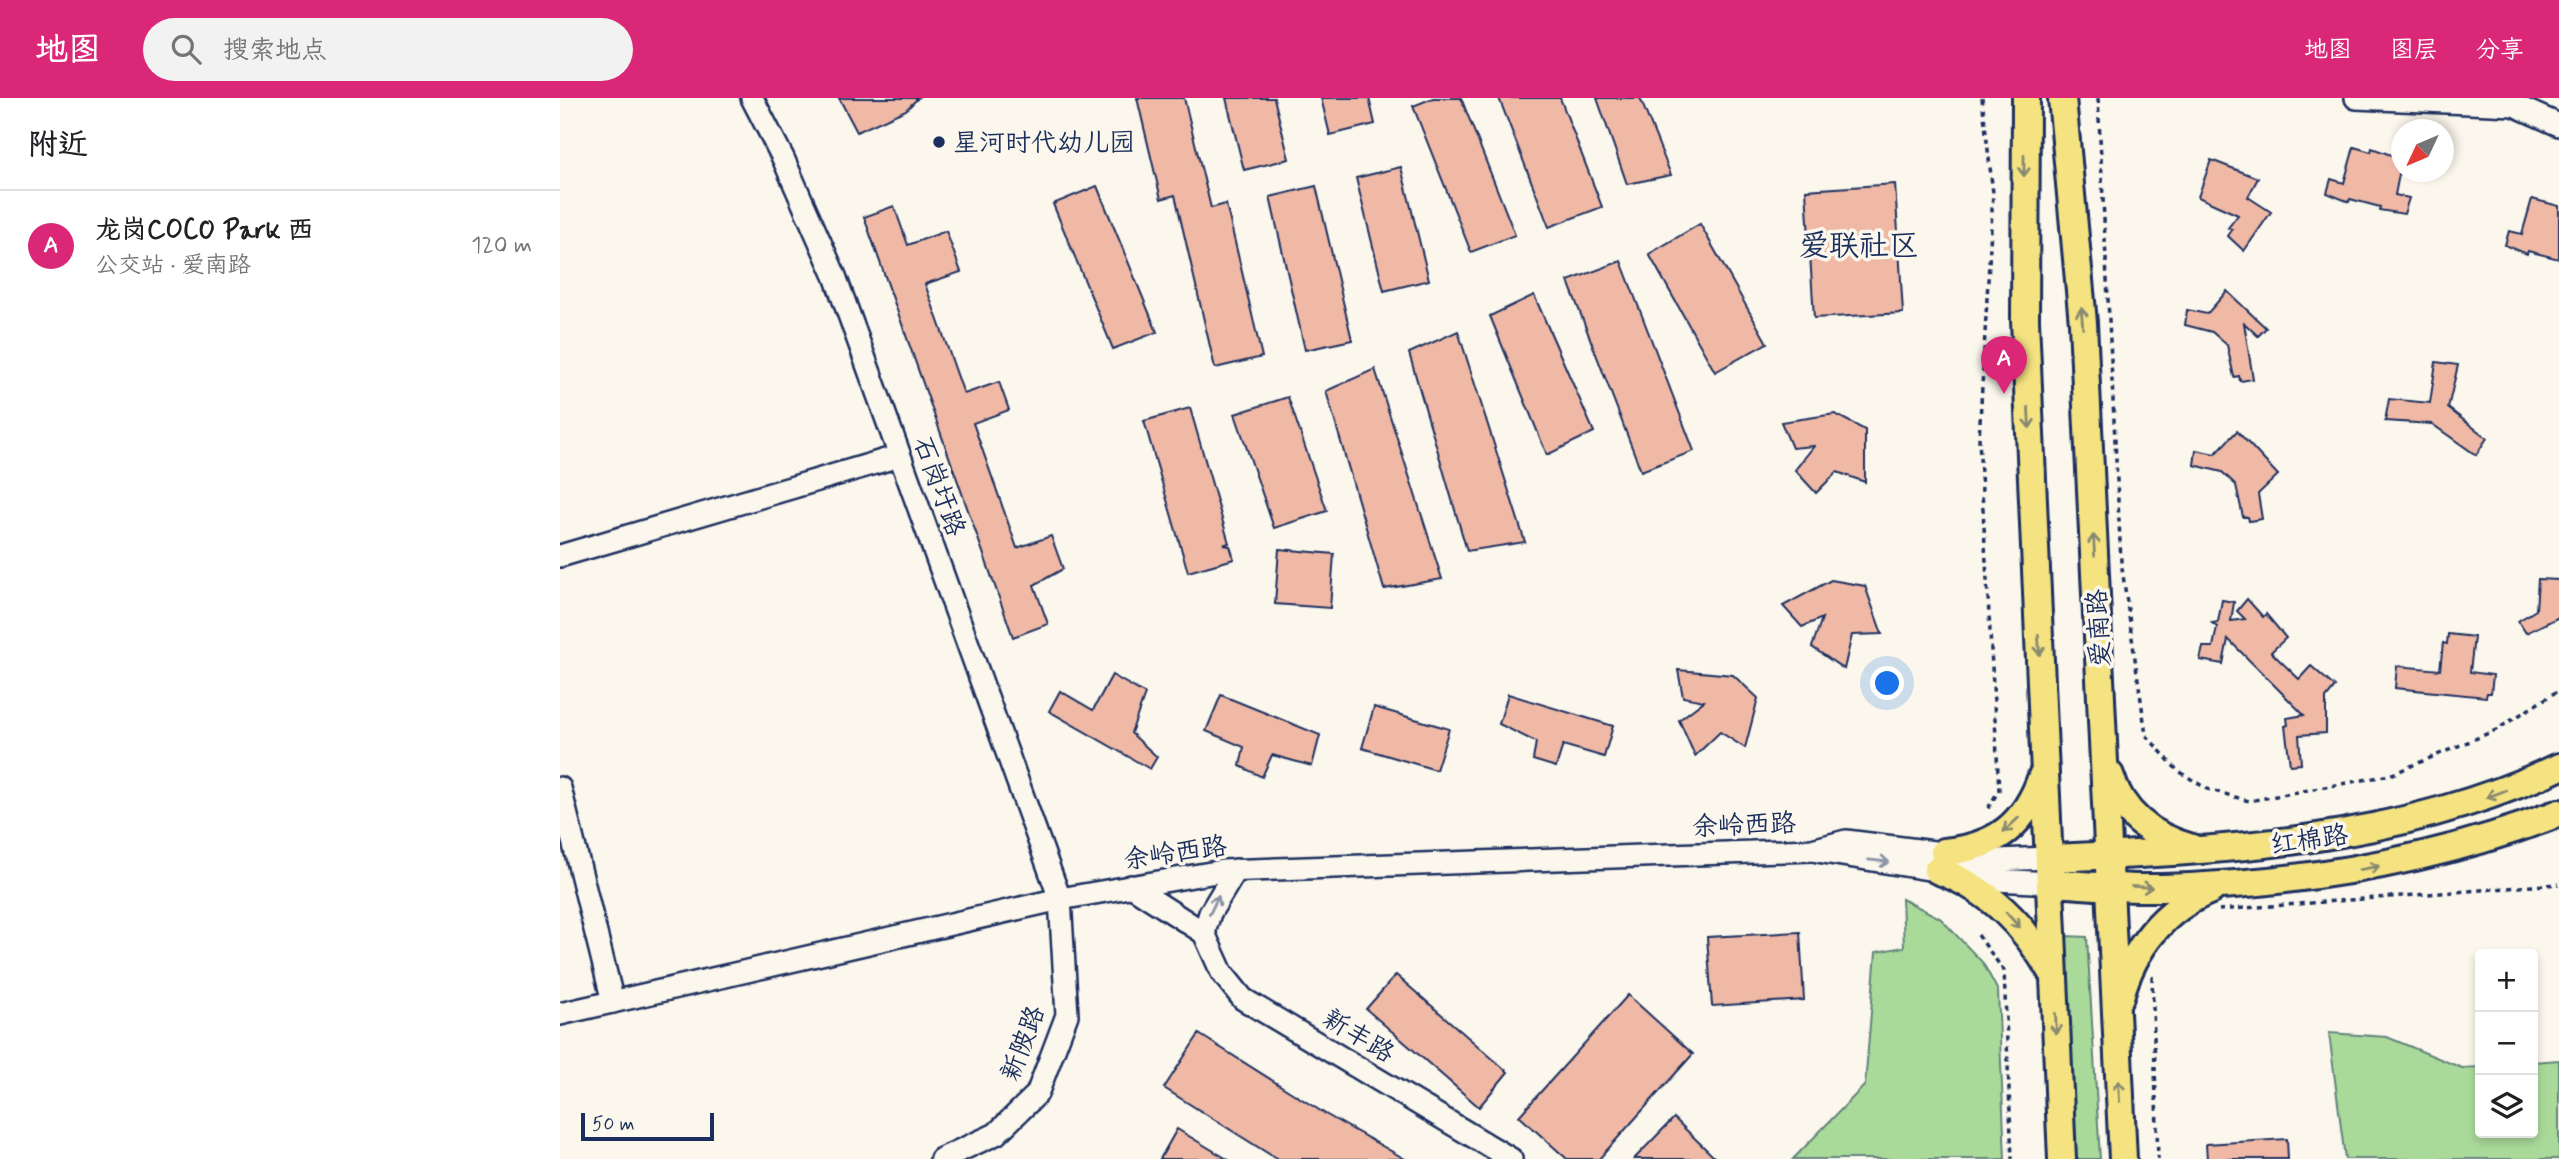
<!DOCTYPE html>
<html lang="zh">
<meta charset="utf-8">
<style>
body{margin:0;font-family:Mynerve,"LXGW WenKai TC",sans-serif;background:#f2f2f2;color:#202124}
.controls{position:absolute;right:21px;bottom:21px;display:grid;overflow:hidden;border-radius:7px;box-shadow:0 4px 10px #0003}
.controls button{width:63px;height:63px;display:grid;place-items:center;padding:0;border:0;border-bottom:2px solid #e0e0e0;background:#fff;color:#202124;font:35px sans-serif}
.compass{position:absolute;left:1831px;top:21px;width:63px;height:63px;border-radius:50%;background:#fff;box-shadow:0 4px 10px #0003;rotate:226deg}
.scale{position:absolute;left:21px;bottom:18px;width:133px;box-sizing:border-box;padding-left:7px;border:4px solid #1b2f5e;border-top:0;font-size:19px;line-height:24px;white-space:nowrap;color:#1b2f5e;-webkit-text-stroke:5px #fbf7ec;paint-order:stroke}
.you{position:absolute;left:1328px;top:586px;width:24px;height:24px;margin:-18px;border:5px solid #fff;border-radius:50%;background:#1a73e8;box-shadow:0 0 0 10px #1a73e833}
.badge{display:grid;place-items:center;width:46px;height:46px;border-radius:50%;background:#db2777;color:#fff;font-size:23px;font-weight:700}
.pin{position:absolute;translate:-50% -58px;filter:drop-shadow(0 2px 4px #0008)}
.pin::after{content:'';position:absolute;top:37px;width:24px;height:21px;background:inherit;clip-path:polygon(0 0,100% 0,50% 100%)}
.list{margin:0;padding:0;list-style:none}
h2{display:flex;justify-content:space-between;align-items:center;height:91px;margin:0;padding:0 28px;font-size:30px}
h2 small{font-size:23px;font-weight:400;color:#757577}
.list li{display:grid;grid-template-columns:46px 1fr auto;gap:21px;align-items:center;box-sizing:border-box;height:112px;padding:0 28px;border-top:2px solid #e0e0e0}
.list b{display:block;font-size:26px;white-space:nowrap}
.list p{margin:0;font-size:23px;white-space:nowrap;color:#757577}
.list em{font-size:23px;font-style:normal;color:#757577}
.icon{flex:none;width:38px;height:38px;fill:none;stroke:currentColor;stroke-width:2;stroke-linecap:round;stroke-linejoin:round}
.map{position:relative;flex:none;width:1999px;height:1061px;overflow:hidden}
header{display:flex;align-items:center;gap:42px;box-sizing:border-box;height:98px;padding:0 35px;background:#db2777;color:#fff}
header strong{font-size:33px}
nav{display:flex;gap:38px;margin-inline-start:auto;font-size:24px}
.search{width:490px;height:63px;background:#f2f2f2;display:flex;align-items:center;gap:18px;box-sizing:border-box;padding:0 24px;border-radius:38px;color:#757577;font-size:26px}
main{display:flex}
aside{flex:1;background:#fff}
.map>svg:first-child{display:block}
</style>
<header>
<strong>地图</strong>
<div class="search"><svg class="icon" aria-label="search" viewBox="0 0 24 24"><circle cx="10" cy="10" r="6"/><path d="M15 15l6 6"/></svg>搜索地点</div>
<nav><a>地图</a><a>图层</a><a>分享</a></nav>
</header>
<main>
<aside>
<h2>附近<small></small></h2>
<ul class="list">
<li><span class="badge">A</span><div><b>龙岗COCO Park 西</b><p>公交站 · 爱南路</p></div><em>120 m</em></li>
</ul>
</aside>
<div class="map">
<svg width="1999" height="1061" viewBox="0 0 1999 1061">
<rect width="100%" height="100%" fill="#fbf7ec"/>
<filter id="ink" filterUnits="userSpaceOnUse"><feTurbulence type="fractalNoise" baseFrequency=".0143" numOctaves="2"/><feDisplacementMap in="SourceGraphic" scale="14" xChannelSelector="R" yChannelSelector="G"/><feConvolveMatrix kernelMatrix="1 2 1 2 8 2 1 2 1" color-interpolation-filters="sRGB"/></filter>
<g filter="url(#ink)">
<g fill="#aada9a" stroke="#62847c" stroke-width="2">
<polygon points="1342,801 1380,820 1423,865 1438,893 1445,1061 1233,1061 1305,987 1316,854 1344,849"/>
<polygon points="1505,838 1527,839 1540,1061 1516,1061"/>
<polygon points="1769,935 1827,939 1902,970 1920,969 1920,1035 1973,1035 1973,964 1999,962 1999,1061 1785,1061"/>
</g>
<g fill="#f0b9a6" stroke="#1b2f5e" stroke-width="2">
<polygon points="279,0 358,0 346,12 297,34"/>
<polygon points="577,0 624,0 651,110 666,106 702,259 655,270 615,97 601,101"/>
<polygon points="666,0 714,0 729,61 684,72"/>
<polygon points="761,0 809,0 815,26 770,37"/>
<polygon points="873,0 901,0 955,137 911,154 853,8"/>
<polygon points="939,0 1000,0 1042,109 989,129"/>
<polygon points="1037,0 1080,0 1111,77 1067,86"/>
<polygon points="1794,49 1811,54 1812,50 1842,61 1835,97 1849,100 1844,116 1819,112 1820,109 1790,101 1789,104 1767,95 1771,81 1784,85"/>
<polygon points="1651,62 1698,80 1688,99 1711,114 1684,153 1668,138 1672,132 1668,130 1678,117 1638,99"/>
<polygon points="841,69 869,182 824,193 796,80"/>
<polygon points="1335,86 1343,215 1254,220 1246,92"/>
<polygon points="537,88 597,234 553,251 493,106"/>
<polygon points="756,88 792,242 745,252 710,99"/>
<polygon points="1972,101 1999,108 1999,161 1968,153 1967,156 1945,147 1949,133 1962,136"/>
<polygon points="334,108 348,147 386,133 401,174 365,186 404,296 439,284 449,312 413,325 457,450 491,438 503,471 474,487 488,526 453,539 304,119"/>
<polygon points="1140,126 1207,245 1155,274 1089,156"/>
<polygon points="1061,163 1134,353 1081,373 1008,183"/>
<polygon points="1667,193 1706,230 1698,238 1684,225 1693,281 1680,283 1679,278 1674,279 1667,247 1652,234 1625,227 1627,212 1647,216"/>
<polygon points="974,197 1034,334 987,357 930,218"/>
<polygon points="898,233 965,444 907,453 849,255"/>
<polygon points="1876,264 1898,267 1888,310 1927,340 1916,357 1872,326 1825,323 1829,301 1870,305"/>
<polygon points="815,271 882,481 824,491 766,293"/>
<polygon points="728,299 767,413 714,430 675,316"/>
<polygon points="630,310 669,445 663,447 670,448 674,461 628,474 584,323"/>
<polygon points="1275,316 1305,332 1305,384 1277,374 1256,395 1235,372 1254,348 1232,350 1221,324"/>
<polygon points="1677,333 1718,377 1698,396 1702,421 1689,423 1688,419 1683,419 1676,387 1662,374 1634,367 1636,352 1655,356"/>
<polygon points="719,451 774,456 770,510 715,506"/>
<polygon points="1978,481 1999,482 1999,519 1966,535 1958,523 1976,512"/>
<polygon points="1271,482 1305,488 1322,536 1292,537 1284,571 1252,549 1262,520 1242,529 1223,508"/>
<polygon points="1687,501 1703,519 1706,516 1726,540 1711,554 1739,581 1751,568 1775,589 1766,600 1766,635 1739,637 1741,666 1730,667 1725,628 1728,627 1727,620 1744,617 1668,541 1663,566 1640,562 1643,549 1653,549 1657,529 1652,525 1658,524 1662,502 1674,504 1671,523 1685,521 1677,513"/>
<polygon points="1888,536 1914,539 1910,574 1933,577 1931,595 1927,595 1926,599 1835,590 1837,568 1880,572 1883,545 1887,546"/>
<polygon points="1118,572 1173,577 1198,600 1185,650 1160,634 1135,658 1119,622 1144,603 1123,599"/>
<polygon points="552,577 585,596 571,635 597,659 590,671 489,613 500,593 533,612"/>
<polygon points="948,596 1053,628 1044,659 1003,647 996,669 973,662 976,644 939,626"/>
<polygon points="661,597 760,637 752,668 712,657 702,679 680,668 684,649 646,633"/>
<polygon points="814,609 889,631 876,672 802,650"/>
<polygon points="1240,834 1244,902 1152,908 1147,839"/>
<polygon points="836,877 948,974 919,1009 806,911"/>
<polygon points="1068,897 1133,956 1039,1061 1007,1061 959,1018"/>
<polygon points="639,936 767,1017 845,1061 717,1061 604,990"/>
<polygon points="1114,1020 1156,1061 1074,1061"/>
<polygon points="617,1031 667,1061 600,1061"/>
<polygon points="1727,1041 1728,1061 1647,1061 1646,1046"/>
</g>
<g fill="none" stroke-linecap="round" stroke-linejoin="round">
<defs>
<g id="minor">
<polyline points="192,0 223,60 275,178 500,801 507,917 477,996 436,1036 381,1061"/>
<polyline points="1796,0 1954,7 1999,27"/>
<polyline points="0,458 339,358"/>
<polyline points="0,690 53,904"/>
<polyline points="1257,753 1436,782 1490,785"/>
<polyline points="571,788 644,835 650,815 676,772"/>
<polyline points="644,835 662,875 683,901 951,1061"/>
<polyline points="0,916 500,801 662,773 1252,752 1286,743 1438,762 1489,760"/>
</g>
<g id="major">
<polyline points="1466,0 1465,222 1502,1061"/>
<polyline points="1502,0 1523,225 1563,1061"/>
<path d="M1550,677C1562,717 1592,739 1632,750"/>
<path d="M1384,754C1436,749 1465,727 1482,678"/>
<path d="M1489,760C1666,753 1835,745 1999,669"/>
<path d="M1377,772C1430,791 1464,827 1492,875"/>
<path d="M1490,785C1527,787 1565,791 1602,790C1739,786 1871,765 1999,715"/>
<path d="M1560,899C1573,850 1604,811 1651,792"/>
</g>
</defs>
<use href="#minor" stroke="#1b2f5e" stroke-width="26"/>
<use href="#major" stroke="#1b2f5e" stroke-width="32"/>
<g stroke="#1b2f5e" stroke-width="3.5" stroke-dasharray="5 5" stroke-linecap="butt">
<polyline points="1422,0 1433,95 1419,341 1439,692 1427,712"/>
<polyline points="1538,0 1561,463 1586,637 1617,672 1647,691 1689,703 1830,677 1936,632 1999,592"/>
<polyline points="1659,812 1999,786"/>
<polyline points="1418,837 1444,873 1452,1061"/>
<polyline points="1592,878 1598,1061"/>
</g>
<use href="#minor" stroke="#fbf7ec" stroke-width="21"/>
<use href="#major" stroke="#f5e382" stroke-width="26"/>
</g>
<defs><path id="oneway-shaft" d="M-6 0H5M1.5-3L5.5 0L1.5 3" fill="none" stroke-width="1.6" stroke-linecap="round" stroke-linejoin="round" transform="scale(1.75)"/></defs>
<g stroke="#888970">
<use href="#oneway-shaft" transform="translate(1464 68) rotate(90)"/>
<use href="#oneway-shaft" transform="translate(1522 220) rotate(-95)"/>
<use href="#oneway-shaft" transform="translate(1469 320) rotate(87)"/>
<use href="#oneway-shaft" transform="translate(1534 447) rotate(-93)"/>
<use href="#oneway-shaft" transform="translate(1479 547) rotate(87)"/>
<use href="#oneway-shaft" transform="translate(1936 696) rotate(159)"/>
<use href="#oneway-shaft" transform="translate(1451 727) rotate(137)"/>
<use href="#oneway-shaft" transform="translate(1809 770) rotate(-10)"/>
<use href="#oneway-shaft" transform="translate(1582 789) rotate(3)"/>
<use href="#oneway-shaft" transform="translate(1453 822) rotate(48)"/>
<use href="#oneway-shaft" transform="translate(1496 926) rotate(87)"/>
<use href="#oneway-shaft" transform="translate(1559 993) rotate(-93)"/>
</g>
<g stroke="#8b93a5">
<use href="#oneway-shaft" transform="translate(1319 763) rotate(6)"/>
<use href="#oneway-shaft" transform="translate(654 807) rotate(-64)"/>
</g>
</g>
<circle fill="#1b2f5e" stroke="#fbf7ec" stroke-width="2.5" cx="379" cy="44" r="7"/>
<g text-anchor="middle" stroke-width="7" stroke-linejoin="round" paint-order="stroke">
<g font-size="26" fill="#1b2f5e" stroke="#fbf7ec" text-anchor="start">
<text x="393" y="53">星河时代幼儿园</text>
</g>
<g font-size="26" fill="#1b2f5e" stroke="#fbf7ec">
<text transform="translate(380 388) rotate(70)" y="9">石岗圩路</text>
<text transform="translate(1538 530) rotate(-93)" y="9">爱南路</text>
<text transform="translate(1184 726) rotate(-2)" y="9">余岭西路</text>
<text transform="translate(1749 741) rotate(-8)" y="9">红棉路</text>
<text transform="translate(615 754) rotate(-8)" y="9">余岭西路</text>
<text transform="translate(799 937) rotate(31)" y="9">新丰路</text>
<text transform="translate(462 945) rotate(-69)" y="9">新陂路</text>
</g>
<g font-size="30" fill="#1b2f5e" stroke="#fbf7ec">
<text x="1299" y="157">爱联社区</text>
</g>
</g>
</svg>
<div class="controls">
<button>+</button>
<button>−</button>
<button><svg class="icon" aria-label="layers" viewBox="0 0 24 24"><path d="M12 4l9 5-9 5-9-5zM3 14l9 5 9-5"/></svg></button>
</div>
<svg class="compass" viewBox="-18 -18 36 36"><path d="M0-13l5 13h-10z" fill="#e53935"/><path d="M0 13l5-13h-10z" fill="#757577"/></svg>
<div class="scale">50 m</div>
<div class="you"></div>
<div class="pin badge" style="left:1444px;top:296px">A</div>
</div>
</main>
